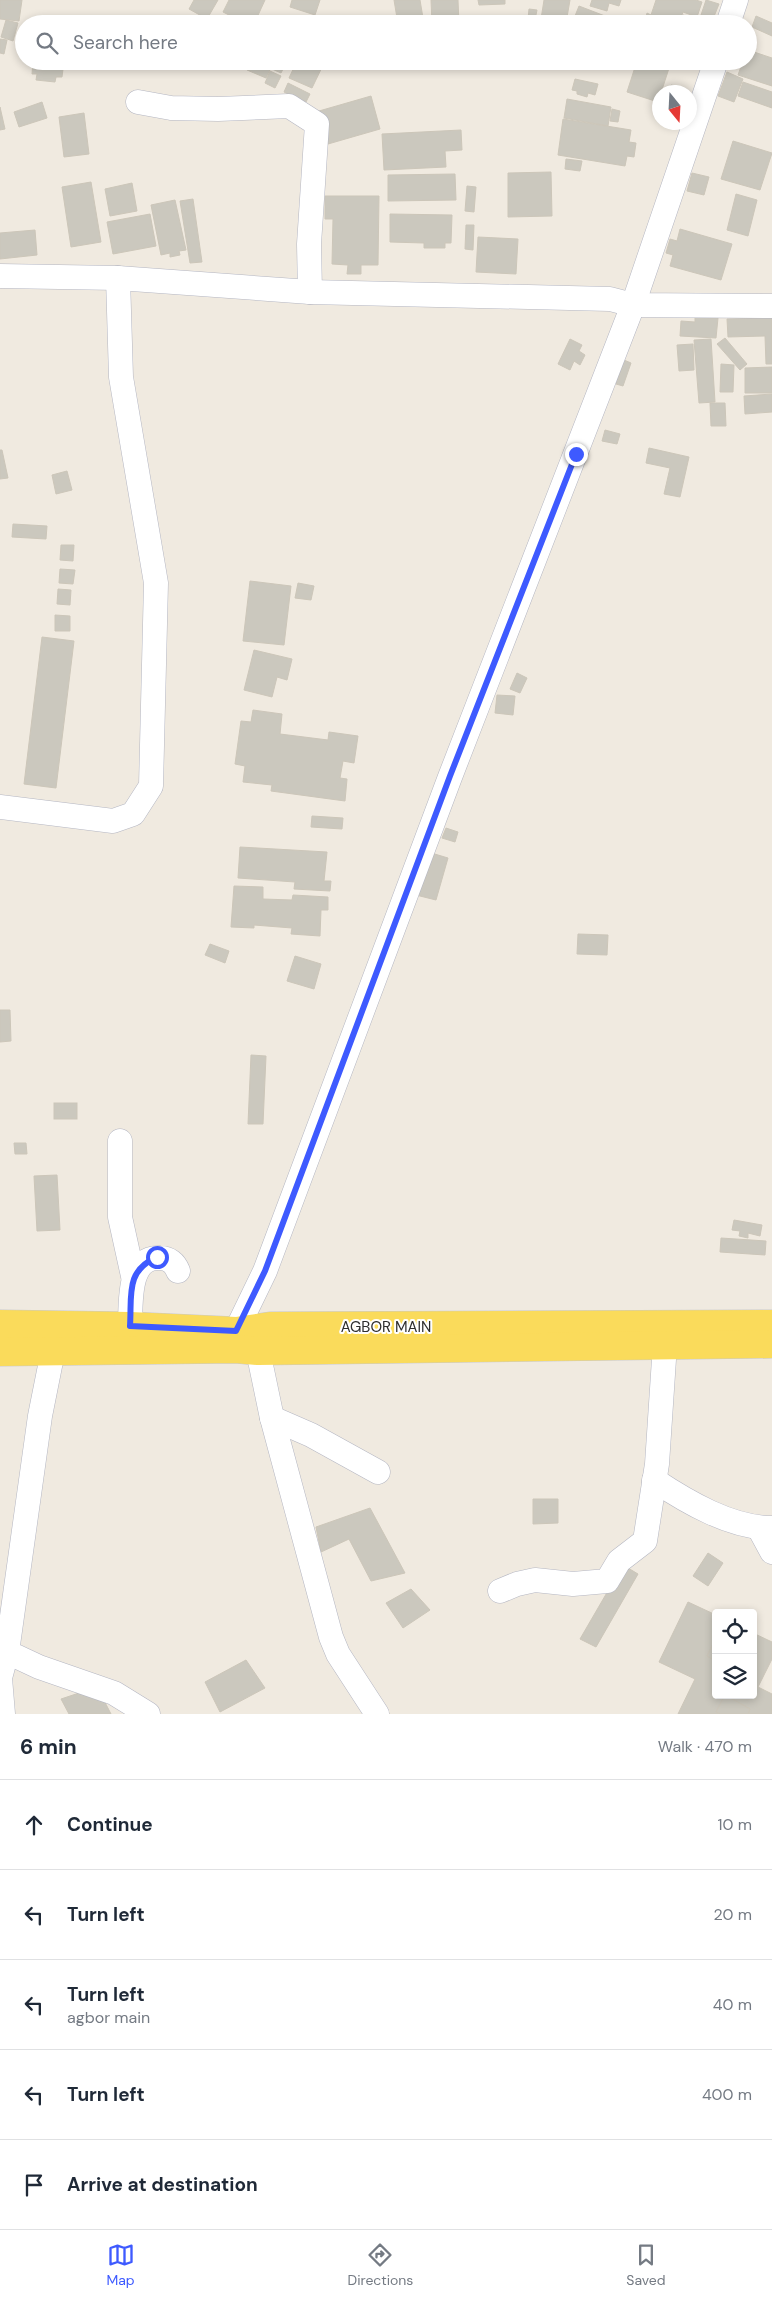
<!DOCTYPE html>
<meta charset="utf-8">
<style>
body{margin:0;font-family:"DM Sans",sans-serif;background:#f2f2f3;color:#1f2937}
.controls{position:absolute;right:15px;bottom:15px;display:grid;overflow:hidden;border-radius:5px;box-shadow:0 2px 8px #0003}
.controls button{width:45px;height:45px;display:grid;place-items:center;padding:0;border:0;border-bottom:1px solid #e0e1e3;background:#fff;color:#1f2937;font:25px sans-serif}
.compass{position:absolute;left:652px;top:85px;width:45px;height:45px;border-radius:50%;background:#fff;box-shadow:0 2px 8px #0003;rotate:162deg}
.stop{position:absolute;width:15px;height:15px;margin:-11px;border:4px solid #3e5aff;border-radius:50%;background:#fff}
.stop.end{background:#3e5aff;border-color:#fff;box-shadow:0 1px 5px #0008}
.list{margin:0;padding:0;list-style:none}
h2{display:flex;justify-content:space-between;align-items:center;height:65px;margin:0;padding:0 20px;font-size:21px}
h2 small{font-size:16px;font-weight:400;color:#747a83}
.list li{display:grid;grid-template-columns:32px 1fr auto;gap:15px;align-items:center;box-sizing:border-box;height:90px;padding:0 20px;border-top:1px solid #e0e1e3}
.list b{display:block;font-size:19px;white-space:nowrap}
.list p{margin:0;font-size:16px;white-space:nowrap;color:#747a83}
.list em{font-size:16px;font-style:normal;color:#747a83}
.icon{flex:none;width:28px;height:28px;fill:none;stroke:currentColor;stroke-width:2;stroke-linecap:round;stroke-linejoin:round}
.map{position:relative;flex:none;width:772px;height:1714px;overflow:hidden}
.search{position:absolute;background:#fff;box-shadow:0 2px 8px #0003;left:15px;right:15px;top:15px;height:55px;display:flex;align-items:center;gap:12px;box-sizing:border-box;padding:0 18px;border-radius:28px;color:#747a83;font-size:19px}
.sheet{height:515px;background:#fff}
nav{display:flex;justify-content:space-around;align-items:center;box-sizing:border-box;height:70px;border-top:1px solid #e0e1e3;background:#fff;font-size:14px;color:#747a83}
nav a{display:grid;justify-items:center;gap:2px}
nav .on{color:#3e5aff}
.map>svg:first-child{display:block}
</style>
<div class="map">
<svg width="772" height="1714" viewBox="0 0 772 1714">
<rect width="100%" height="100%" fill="#f0eae0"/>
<g fill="#cbc8be" stroke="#ccc6b9">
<polygon points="0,0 22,0 19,21 0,19"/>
<polygon points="194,0 218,0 207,19 189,9"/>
<polygon points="229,0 265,0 254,24 247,24 223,12"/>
<polygon points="292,0 320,0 315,15 290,7"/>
<polygon points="394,0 420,0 424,24 398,24"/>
<polygon points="431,0 458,0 459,24 432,24"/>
<polygon points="478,0 505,0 505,4 479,5"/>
<polygon points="544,0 570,0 566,23 541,19"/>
<polygon points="592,0 621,0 619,6 609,3 607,11 590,6"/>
<polygon points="656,0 696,0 702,2 697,17 683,12 679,24 644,24 647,13 651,15"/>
<polygon points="706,0 719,4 713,19 701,15"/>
<polygon points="579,6 618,21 617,24 579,24 573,21"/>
<polygon points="529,9 537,10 535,20 528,19"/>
<polygon points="683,15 694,19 692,24 680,24"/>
<polygon points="756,16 772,23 772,36 752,27"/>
<polygon points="6,20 18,23 13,41 1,37"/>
<polygon points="0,39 7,40 4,54 0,53"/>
<polygon points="748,50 772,58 772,86 738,75 743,61 748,61"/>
<polygon points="33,61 64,61 62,77 56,77 55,82 36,80 37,74 32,74"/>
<polygon points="251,61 274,61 266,78 247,70"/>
<polygon points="276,61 287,61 281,73 272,69"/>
<polygon points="297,61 325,61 312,88 289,78"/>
<polygon points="637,61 671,62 658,102 627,92"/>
<polygon points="270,71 281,76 275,88 265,83"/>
<polygon points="727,72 743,79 734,102 718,96"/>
<polygon points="575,79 598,84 595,95 588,93 587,97 577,94 577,91 572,90"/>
<polygon points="743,82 772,92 772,108 738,96"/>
<polygon points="288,83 310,94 306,102 284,92"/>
<polygon points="671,85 683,88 682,92 669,91"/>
<polygon points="371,96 380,129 328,144 319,111"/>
<polygon points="567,99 611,107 608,126 564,118"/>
<polygon points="42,102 47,118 19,127 14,112"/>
<polygon points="0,107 5,129 0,130"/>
<polygon points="612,109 620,111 618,122 610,121"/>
<polygon points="84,113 89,154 64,157 59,117"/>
<polygon points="563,119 631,130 629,142 636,143 634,157 627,156 625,166 558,155"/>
<polygon points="461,130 462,150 445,151 446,167 384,170 382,134"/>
<polygon points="733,141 772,153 760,190 721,179"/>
<polygon points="566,159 582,161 580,171 565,169"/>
<polygon points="551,172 552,216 508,217 508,173"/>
<polygon points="692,173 709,177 704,195 687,191"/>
<polygon points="455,174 456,200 388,201 388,175"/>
<polygon points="91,182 101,242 71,247 62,187"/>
<polygon points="132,183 137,211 110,216 105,189"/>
<polygon points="467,186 476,187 474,212 465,211"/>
<polygon points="736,194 757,200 748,236 727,230"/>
<polygon points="325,196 379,196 378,265 361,265 361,274 347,274 348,265 332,264 333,219 325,219"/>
<polygon points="193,199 202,262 190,263 180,201"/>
<polygon points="175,200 186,250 179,251 180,255 170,257 170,253 161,255 151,205"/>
<polygon points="150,214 156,246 113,254 107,222"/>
<polygon points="390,214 452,215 451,243 445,243 445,248 424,248 424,243 390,242"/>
<polygon points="466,225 474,225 473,250 465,249"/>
<polygon points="680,229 732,244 721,280 670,266 673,255 666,253 670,239 677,241"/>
<polygon points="35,230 37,255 0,259 0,233"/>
<polygon points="478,237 518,239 516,274 476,272"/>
<polygon points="695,317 718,318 716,338 680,336 681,321 695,322"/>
<polygon points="772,318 772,364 766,364 765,336 728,337 727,319"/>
<polygon points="725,338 747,364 740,370 717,344"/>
<polygon points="570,339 582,345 579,351 585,355 580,365 574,361 570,370 558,364"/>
<polygon points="711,339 715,402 699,403 694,340"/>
<polygon points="693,344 694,370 679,371 677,345"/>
<polygon points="624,360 631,363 623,386 616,384"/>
<polygon points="721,364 734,365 733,392 720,392"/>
<polygon points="772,367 772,393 745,393 745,368"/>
<polygon points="772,394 772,412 745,414 744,396"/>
<polygon points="710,403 725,403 726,426 711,426"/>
<polygon points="605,430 620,434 617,444 602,441"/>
<polygon points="649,448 689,457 680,497 664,494 670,468 646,463"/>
<polygon points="0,450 2,450 8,478 0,479"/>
<polygon points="67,471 72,490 56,494 52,475"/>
<polygon points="13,524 47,526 46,539 12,537"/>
<polygon points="61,545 74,545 73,561 60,560"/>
<polygon points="60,569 75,570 73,584 59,583"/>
<polygon points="250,581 291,586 284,645 243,641"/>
<polygon points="298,583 314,586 311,600 295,598"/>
<polygon points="58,589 71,590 70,605 57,604"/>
<polygon points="55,615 70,616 70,631 55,631"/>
<polygon points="42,637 74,641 56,788 24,784"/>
<polygon points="254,650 292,659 287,680 277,677 272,697 244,690"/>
<polygon points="517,673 527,678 520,693 510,689"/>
<polygon points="497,695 515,696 513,715 495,713"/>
<polygon points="253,710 282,714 280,734 328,740 329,732 358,736 354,763 343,761 340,778 347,779 345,801 271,791 272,785 243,782 245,766 235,764 241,721 251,722"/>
<polygon points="312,816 343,818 342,829 311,827"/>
<polygon points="446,828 458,832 455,842 442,838"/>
<polygon points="240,847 327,852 324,881 331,881 330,891 294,889 295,882 238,878"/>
<polygon points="428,852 448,858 436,900 416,895"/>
<polygon points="234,886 263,887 263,899 292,900 293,895 328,897 328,910 321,910 320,936 291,934 292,928 254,925 254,928 231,927"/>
<polygon points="578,934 608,935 607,955 577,954"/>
<polygon points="210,944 229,951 225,963 205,955"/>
<polygon points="295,956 321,964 314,989 287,981"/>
<polygon points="0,1010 10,1010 11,1041 0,1042"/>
<polygon points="251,1055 266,1056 263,1124 248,1124"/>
<rect x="54" y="1103" width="23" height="16"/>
<polygon points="14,1143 26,1143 27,1154 15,1154"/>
<polygon points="57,1175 60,1230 37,1231 34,1176"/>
<polygon points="734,1220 762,1225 760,1236 748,1233 748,1238 739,1236 740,1231 732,1230"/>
<polygon points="721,1238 766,1241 765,1255 720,1252"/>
<polygon points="533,1499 558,1499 558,1523 533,1524"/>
<polygon points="370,1508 405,1573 371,1581 349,1539 321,1552 316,1527"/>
<polygon points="708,1553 723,1563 708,1586 693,1576"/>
<polygon points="623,1565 638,1574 596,1647 580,1639"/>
<polygon points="411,1589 430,1610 403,1628 386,1603"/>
<polygon points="688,1602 716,1615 716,1638 707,1656 716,1661 716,1695 753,1695 753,1633 772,1642 772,1659 758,1687 772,1694 772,1714 748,1714 750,1709 725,1695 716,1712 721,1714 678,1714 695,1679 659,1662"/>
<polygon points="716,1638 716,1661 707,1656"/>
<polygon points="246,1660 265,1688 220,1712 205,1682"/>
<polygon points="97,1687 111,1714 69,1714 61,1699"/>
<polygon points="725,1695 750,1709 748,1714 721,1714 716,1712"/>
</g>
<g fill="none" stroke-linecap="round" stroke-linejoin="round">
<defs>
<g id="minor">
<polyline points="728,24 736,0"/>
<polyline points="138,102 171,108 218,109 289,106 317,124 309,244 310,292"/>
<polyline points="0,276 118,278 310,292 610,299 633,305 772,306"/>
<polyline points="0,807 113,821 133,814 151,786 156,583 121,377 118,278"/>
<polyline points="120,1141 120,1217 133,1276"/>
<path d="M130,1326C131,1304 127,1256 160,1258C169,1258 175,1263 178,1271"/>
<polyline points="236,1331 265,1271 450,777 633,305 716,61"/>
<polyline points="53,1351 40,1416 7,1652 39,1667 114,1693 148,1714"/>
<polyline points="258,1351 272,1418 331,1637 338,1654 377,1714"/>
<polyline points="272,1418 311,1435 378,1472"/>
<path d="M654,1480C687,1502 731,1528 772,1528"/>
<polyline points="759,1528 772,1552"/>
<polyline points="500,1591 517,1584 535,1580 573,1584 607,1581 619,1561 645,1541 657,1464 665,1344"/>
<polyline points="3,1714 0,1678 7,1652"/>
</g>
<g id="major">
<polyline points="0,1324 130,1326 236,1331 270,1326 772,1324"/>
<polyline points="0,1352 236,1349 258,1351 772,1344"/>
</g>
</defs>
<use href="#minor" stroke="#b4b6c2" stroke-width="25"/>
<use href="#major" stroke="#c9c9c9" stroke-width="29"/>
<use href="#minor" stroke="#fff" stroke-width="24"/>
<use href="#major" stroke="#fadb5b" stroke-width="28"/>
</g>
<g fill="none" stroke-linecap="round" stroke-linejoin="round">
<path stroke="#3e5aff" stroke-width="6" d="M157,1257C125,1271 132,1295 130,1326L236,1331L265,1271L450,776L576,454"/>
</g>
<g text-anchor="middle" stroke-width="4" stroke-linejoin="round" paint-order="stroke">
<g font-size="15" fill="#2e2e2e" stroke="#fff">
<text x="386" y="1332">AGBOR MAIN</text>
</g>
</g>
</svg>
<div class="controls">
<button><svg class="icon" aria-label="locate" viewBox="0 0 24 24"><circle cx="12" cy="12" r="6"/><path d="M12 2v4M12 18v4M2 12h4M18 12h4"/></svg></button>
<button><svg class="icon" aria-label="layers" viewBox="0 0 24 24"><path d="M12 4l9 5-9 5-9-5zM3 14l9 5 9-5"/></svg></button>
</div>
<svg class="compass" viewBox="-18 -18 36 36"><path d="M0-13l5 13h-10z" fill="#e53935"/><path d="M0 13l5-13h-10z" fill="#747a83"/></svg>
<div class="stop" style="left:157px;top:1257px"></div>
<div class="stop end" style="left:576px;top:454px"></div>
<div class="search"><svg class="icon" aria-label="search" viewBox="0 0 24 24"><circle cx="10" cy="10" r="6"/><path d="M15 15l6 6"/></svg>Search here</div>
</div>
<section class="sheet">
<h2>6 min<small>Walk · 470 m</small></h2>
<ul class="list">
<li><svg class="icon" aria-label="ahead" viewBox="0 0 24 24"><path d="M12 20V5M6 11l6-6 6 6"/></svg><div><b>Continue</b></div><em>10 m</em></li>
<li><svg class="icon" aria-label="left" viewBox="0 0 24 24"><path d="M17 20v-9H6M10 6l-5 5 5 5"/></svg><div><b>Turn left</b></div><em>20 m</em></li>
<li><svg class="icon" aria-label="left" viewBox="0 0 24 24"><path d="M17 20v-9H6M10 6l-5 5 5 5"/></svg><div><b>Turn left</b><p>agbor main</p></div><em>40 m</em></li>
<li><svg class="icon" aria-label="left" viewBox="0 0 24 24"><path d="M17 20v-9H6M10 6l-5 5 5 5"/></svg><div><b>Turn left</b></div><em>400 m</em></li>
<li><svg class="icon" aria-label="arrive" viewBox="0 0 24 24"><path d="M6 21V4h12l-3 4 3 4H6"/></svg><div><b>Arrive at destination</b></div></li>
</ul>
</section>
<nav>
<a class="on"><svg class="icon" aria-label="map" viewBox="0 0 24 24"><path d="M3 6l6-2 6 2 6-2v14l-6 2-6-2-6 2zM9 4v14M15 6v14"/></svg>Map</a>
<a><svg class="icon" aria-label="directions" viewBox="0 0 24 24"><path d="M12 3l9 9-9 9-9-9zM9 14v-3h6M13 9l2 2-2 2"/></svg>Directions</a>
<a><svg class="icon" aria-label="saved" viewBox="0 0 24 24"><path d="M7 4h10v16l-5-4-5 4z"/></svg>Saved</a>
</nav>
